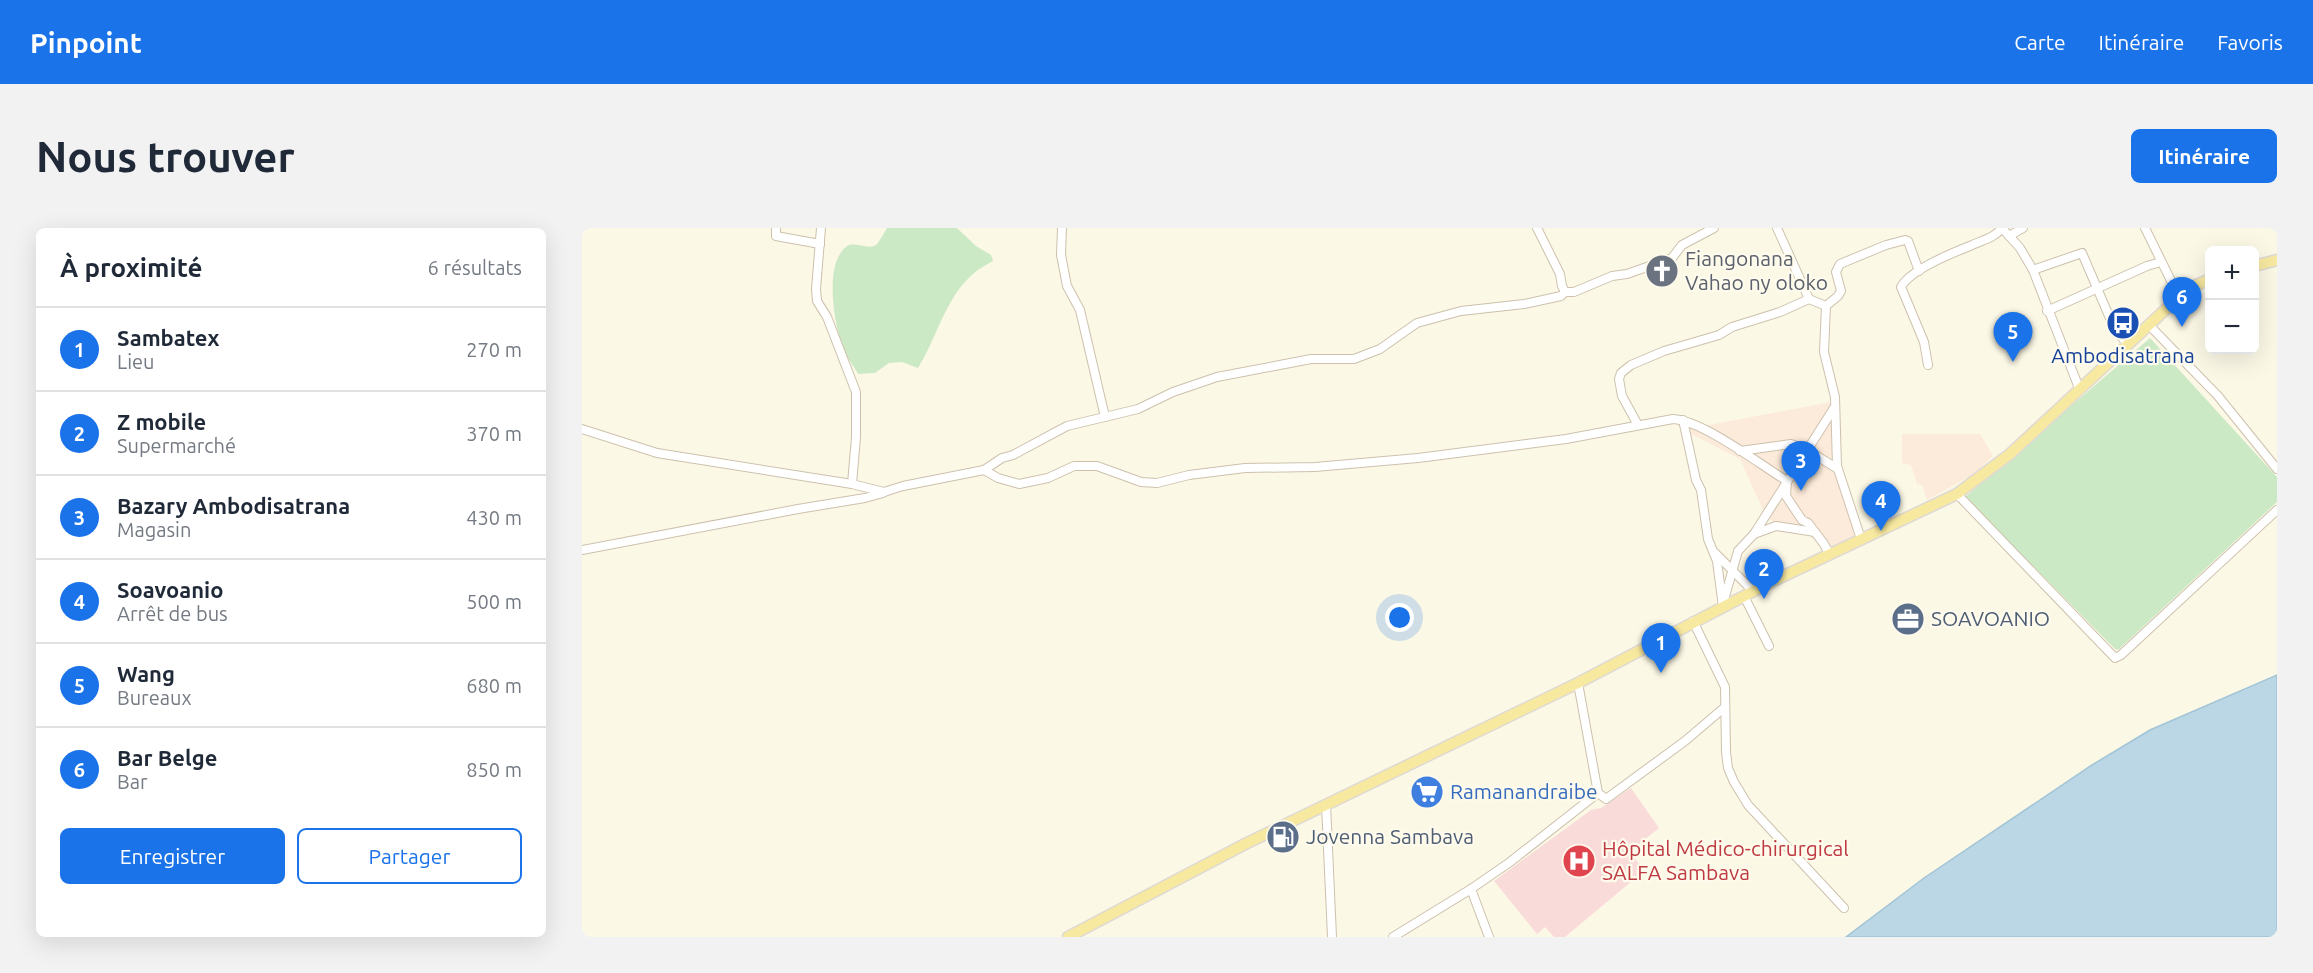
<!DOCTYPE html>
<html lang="fr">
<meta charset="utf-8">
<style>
body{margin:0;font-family:Ubuntu,sans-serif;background:#f2f2f3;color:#1f2937}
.controls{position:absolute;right:18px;top:18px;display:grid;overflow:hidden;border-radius:9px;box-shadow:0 6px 24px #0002}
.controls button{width:54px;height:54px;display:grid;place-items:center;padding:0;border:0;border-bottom:2px solid #e0e1e3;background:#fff;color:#1f2937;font:30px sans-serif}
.you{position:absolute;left:818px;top:390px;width:21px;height:21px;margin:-15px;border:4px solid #fff;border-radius:50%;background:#1a73e8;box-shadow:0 0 0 9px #1a73e833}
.badge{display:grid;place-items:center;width:39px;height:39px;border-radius:50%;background:#1a73e8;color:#fff;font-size:20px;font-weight:700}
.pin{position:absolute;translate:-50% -50px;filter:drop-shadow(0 2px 3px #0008)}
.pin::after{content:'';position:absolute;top:32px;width:21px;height:18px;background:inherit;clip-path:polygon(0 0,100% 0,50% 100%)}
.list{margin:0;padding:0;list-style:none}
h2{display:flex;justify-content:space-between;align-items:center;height:78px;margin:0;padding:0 24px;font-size:26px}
h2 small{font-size:20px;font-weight:400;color:#747a83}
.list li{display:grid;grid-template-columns:39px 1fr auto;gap:18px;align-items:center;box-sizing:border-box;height:84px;padding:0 24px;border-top:2px solid #e0e1e3}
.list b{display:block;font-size:22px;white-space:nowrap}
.list p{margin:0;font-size:20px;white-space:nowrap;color:#747a83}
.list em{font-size:20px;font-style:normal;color:#747a83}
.actions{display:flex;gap:12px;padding:18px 24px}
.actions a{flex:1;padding:14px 0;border:2px solid #1a73e8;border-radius:9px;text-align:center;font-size:21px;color:#1a73e8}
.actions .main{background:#1a73e8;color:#fff}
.map{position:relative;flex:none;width:1695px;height:709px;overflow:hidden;border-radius:9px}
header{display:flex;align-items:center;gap:36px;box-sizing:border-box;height:84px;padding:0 30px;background:#1a73e8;color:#fff}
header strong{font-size:28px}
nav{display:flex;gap:33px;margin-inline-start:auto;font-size:21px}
.intro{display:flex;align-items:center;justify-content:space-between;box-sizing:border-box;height:144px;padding:0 36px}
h1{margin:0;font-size:42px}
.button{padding:15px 27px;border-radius:9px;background:#1a73e8;color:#fff;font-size:21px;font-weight:700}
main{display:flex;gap:36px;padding:0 36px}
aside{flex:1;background:#fff;border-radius:9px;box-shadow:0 6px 24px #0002}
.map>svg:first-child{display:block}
</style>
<header>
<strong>Pinpoint</strong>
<nav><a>Carte</a><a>Itinéraire</a><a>Favoris</a></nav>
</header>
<div class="intro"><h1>Nous trouver</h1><a class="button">Itinéraire</a></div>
<main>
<aside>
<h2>À proximité<small>6 résultats</small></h2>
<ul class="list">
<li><span class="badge">1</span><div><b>Sambatex</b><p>Lieu</p></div><em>270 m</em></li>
<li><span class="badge">2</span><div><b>Z mobile</b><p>Supermarché</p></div><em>370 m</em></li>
<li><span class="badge">3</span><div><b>Bazary Ambodisatrana</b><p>Magasin</p></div><em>430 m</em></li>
<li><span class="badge">4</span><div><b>Soavoanio</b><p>Arrêt de bus</p></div><em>500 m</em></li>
<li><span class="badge">5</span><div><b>Wang</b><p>Bureaux</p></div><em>680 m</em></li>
<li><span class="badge">6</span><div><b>Bar Belge</b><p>Bar</p></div><em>850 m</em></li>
</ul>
<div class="actions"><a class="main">Enregistrer</a><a>Partager</a></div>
</aside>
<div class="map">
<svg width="1695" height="709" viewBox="0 0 1695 709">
<rect width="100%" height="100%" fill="#fcf8e6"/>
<g fill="#fcebda">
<polygon points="1254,173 1259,244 1282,307 1243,326 1238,317 1228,308 1195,300 1181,282 1158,231 1101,202"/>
<polygon points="1320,206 1398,206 1411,228 1392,246 1345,272 1340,257 1335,256 1329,237 1320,235"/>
</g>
<polygon fill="#f9dcda" points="1049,560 1077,600 1048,623 1062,643 983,709 972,709 963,699 955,706 912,653 1009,582 1019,580"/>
<g fill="#cce9c5">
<path d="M305,0H375L394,18L409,27L411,33C404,37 396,41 391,46C363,70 355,110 336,140L320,134L307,135L293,145L276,146C271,137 263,127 260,117C252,95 242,36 264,19C273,11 286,24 295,16C299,11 302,5 305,0Z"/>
<polygon points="1568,110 1695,249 1695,274 1536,422 1533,421 1383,269"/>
</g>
<polygon fill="#bbd7e5" stroke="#a1c4d6" stroke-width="1.5" points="1695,447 1695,709 1264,709 1342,650 1510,537 1568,502"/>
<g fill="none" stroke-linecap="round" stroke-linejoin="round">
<defs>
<g id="minor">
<polyline points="194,0 194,8 238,16"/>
<polyline points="239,0 234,61 235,73 245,89 274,164 274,209 270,256"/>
<polyline points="480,0 479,27 485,58 498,82 523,189"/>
<polyline points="955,0 978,46 980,58 983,64"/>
<polyline points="1195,0 1227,71 1244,78 1242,124 1253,169 1255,238 1279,311"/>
<polyline points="1563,0 1597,69"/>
<polyline points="1427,8 1441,0"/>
<polyline points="1451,42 1500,25 1527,88 1538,107 1546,117"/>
<polyline points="1244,78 1256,68 1259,63 1254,44 1258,36 1304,17 1323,12 1326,13 1337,43"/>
<polyline points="1465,83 1565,38 1579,34"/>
<polyline points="1566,96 1636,168 1695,241"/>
<path d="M1346,137L1342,114L1319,59C1328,42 1370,25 1388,18C1400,12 1411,11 1420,0L1438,20L1451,42L1497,160"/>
<polyline points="1101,192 1114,252 1119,262 1126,311 1135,333 1141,379"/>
<polyline points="1056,197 1040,168 1037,151 1039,145 1049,137 1082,123 1137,107 1150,99 1198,84 1227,71"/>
<polyline points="0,201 75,225 270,256 302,264 321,258 402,242 420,230 431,227 485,198 556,181 591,164 635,149 729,131 772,131 798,121 835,95 879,83 942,76 979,68 983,64 992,64 1030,48 1045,46 1090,30 1100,17 1132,0"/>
<polyline points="1158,223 1209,216 1225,222 1256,241"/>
<path d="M402,242L416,250L437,256L466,250L492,238H515L559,254L575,255L607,247L663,240L733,239L836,230L984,211L1091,191C1122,193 1177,236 1205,253L1204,268L1220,292L1226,295L1242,316L1248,327"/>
<polyline points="1375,266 1533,430 1539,427 1695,282"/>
<polyline points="1172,306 1252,180"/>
<polyline points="0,322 216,281 283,270 301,265"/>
<polyline points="1133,325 1171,363"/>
<polyline points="1162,368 1187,418"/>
<polyline points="1142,372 1156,323 1172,306 1194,298 1233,304"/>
<polyline points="1111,393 1143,459 1144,524 1146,540 1152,554 1166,577 1262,680"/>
<polyline points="1016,565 1024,571 1103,513 1143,479"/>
<polyline points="744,576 750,709"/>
<polyline points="889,661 907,709"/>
<polyline points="811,709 889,661 928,634 1016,565 996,455"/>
</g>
<g id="major">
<polyline points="1672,38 1695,32"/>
<polyline points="486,709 665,615 996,455 1189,354 1375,266 1428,226 1597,69 1608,60 1628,51"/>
</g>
</defs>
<use href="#minor" stroke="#cdc1ad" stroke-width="10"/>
<use href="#major" stroke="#ded9d4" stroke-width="13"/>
<use href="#minor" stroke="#fff" stroke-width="8"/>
<use href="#major" stroke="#f8e9a1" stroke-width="10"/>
</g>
<defs>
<symbol id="church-disc" viewBox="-11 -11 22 22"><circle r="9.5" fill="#6b7280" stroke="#fefbec"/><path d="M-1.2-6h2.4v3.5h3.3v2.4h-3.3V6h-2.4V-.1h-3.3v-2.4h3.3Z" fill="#fff"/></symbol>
<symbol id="bus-disc" viewBox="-11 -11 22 22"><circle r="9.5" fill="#1a4fb4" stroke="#fefbec"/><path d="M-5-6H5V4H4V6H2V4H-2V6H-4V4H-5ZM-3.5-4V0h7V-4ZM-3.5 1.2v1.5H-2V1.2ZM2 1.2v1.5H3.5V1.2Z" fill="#fff"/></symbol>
<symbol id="office-disc" viewBox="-11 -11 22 22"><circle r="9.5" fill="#5c6f8a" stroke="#fefbec"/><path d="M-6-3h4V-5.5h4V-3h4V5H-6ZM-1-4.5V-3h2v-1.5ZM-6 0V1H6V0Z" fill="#fff"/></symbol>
<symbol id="supermarket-disc" viewBox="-11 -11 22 22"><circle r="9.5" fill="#3f7fe0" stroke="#fefbec"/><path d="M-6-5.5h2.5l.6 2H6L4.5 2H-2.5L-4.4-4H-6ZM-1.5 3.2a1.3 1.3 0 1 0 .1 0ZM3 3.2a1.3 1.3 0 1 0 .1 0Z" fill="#fff"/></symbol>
<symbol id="fuel-disc" viewBox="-11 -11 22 22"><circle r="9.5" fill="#5c6f8a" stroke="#fefbec"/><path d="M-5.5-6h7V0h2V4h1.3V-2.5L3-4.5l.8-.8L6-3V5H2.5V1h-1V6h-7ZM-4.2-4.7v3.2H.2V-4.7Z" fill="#fff"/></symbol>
<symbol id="hospital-disc" viewBox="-11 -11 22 22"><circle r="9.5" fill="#e0444e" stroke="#fefbec"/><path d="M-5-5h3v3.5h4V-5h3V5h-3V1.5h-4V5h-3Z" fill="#fff"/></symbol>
</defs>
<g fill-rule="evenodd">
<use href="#church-disc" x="1061" y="24" width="38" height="38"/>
<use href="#bus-disc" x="1522" y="76" width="38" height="38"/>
<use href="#office-disc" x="1307" y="372" width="38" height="38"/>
<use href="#supermarket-disc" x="826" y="545" width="38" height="38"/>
<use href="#fuel-disc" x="682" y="590" width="38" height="38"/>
<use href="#hospital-disc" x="978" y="614" width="38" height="38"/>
</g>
<g text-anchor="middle" stroke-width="4.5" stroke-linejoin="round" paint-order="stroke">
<g font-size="21" fill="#5b616d" stroke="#fefbec" text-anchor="start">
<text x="1103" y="38">Fiangonana<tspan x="1103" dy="24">Vahao ny oloko</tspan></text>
</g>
<g font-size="21" fill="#164399" stroke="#fefbec">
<text x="1541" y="135">Ambodisatrana</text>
</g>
<g font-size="21" fill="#4e5e75" stroke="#fefbec" text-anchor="start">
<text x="1349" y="398">SOAVOANIO</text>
<text x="724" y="616">Jovenna Sambava</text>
</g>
<g font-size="21" fill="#366cbe" stroke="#fefbec" text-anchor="start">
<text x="868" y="571">Ramanandraibe</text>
</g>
<g font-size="21" fill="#be3a42" stroke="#fefbec" text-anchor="start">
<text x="1020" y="628">Hôpital Médico-chirurgical<tspan x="1020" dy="24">SALFA Sambava</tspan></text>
</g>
</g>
</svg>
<div class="controls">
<button>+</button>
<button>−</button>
</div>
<div class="you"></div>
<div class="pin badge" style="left:1079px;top:445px">1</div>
<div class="pin badge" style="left:1182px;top:371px">2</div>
<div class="pin badge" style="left:1219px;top:263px">3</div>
<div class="pin badge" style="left:1299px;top:303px">4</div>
<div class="pin badge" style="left:1431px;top:134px">5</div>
<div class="pin badge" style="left:1600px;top:99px">6</div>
</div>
</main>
